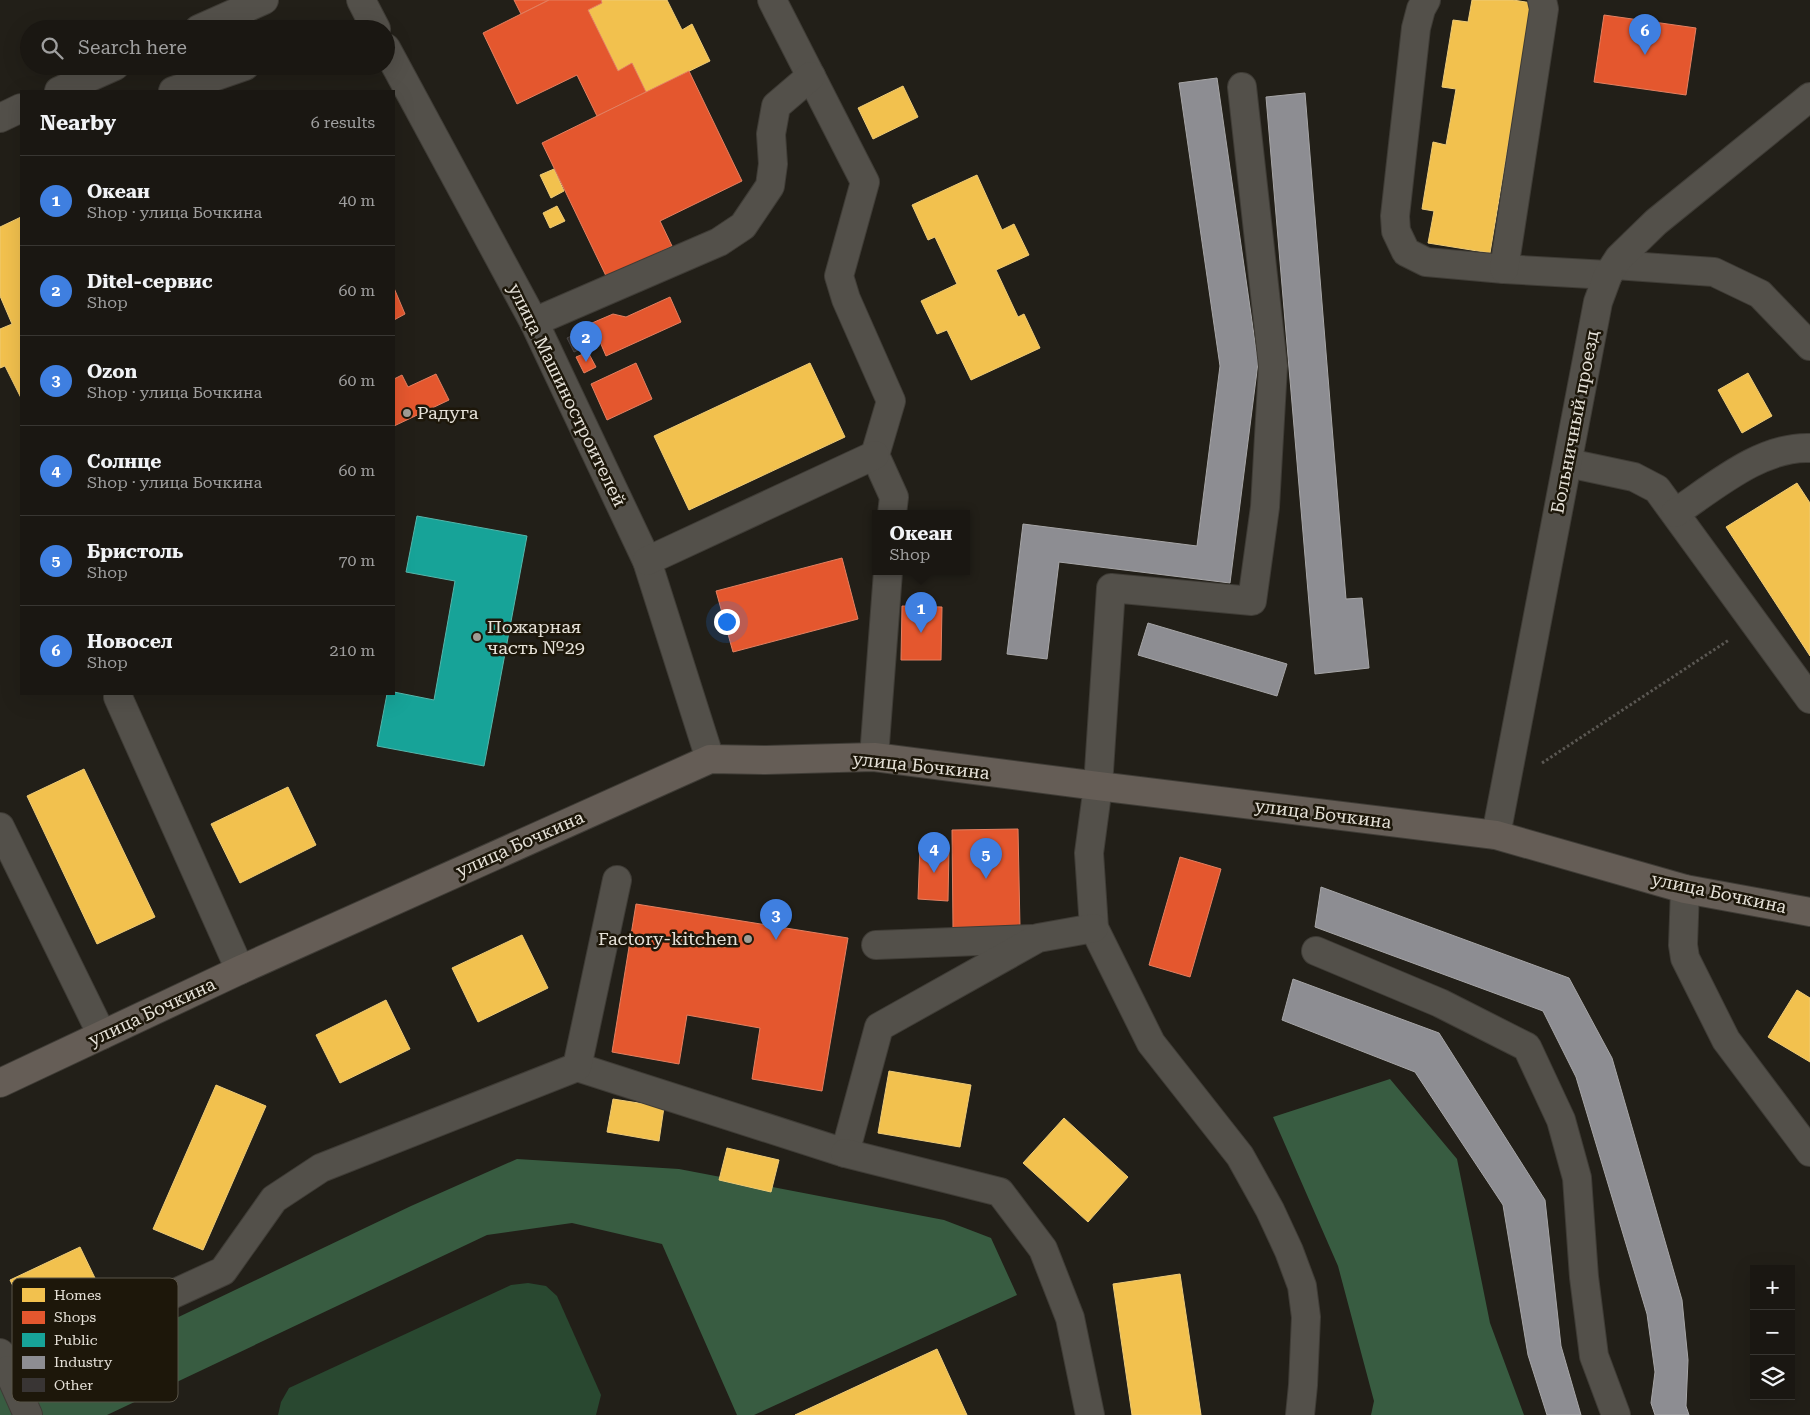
<!DOCTYPE html>
<meta charset="utf-8">
<style>
body{margin:0;font-family:"Roboto Serif",serif;background:#272420;color:#f1f3f6}
.controls{position:absolute;right:15px;bottom:15px;display:grid;overflow:hidden;border-radius:0px;box-shadow:0 5px 20px #0002}
.controls button{width:45px;height:45px;display:grid;place-items:center;padding:0;border:0;border-bottom:1px solid #383632;background:#1a1712;color:#f1f3f6;font:25px sans-serif}
.you{position:absolute;left:726px;top:621px;width:18px;height:18px;margin:-12px;border:4px solid #fff;border-radius:50%;background:#1a73e8;box-shadow:0 0 0 8px #1a73e833}
.badge{display:grid;place-items:center;width:32px;height:32px;border-radius:50%;background:#0b8043;color:#fff;font-size:16px;font-weight:700}
.pin{position:absolute;translate:-50% -41px;filter:drop-shadow(0 1px 2px #0008)}
.pin::after{content:'';position:absolute;top:26px;width:18px;height:15px;background:inherit;clip-path:polygon(0 0,100% 0,50% 100%)}
.popup{position:absolute;left:872px;top:510px;width:98px;height:65px;box-sizing:border-box;display:grid;place-content:center;border-radius:0px;background:#1a1712;filter:drop-shadow(0 1px 4px #0005);font-size:16px;white-space:nowrap;color:#9f9f9f}
.popup b{font-size:19px;color:#f1f3f6}
.popup::after{content:'';position:absolute;left:50%;top:100%;margin-left:-10px;border:10px solid transparent;border-top-color:#1a1712}
.list{margin:0;padding:0;list-style:none}
h2{display:flex;justify-content:space-between;align-items:center;height:65px;margin:0;padding:0 20px;font-size:21px}
h2 small{font-size:16px;font-weight:400;color:#9f9f9f}
.list li{display:grid;grid-template-columns:32px 1fr auto;gap:15px;align-items:center;box-sizing:border-box;height:90px;padding:0 20px;border-top:1px solid #383632}
.list b{display:block;font-size:19px;white-space:nowrap}
.list p{margin:0;font-size:16px;white-space:nowrap;color:#9f9f9f}
.list em{font-size:16px;font-style:normal;color:#9f9f9f}
.icon{flex:none;width:28px;height:28px;fill:none;stroke:currentColor;stroke-width:2;stroke-linecap:round;stroke-linejoin:round}
.map{position:relative;flex:none;width:1810px;height:1415px;overflow:hidden}
.search{position:absolute;background:#1a1712;box-shadow:0 5px 20px #0002;left:20px;top:20px;width:375px;height:55px;display:flex;align-items:center;gap:12px;box-sizing:border-box;padding:0 18px;border-radius:28px;color:#9f9f9f;font-size:19px}
.panel{position:absolute;background:#1a1712;box-shadow:0 5px 20px #0002;left:20px;top:90px;width:375px;height:605px;border-radius:0px}
.map>svg:first-child{display:block}
</style>
<div class="map">
<svg width="1810" height="1415" viewBox="0 0 1810 1415">
<rect width="100%" height="100%" fill="#221f18"/>
<polygon fill="#294830" points="528,1283 546,1286 557,1296 601,1395 596,1415 278,1415 281,1402 289,1388 511,1285"/>
<g fill="#385c41">
<polygon points="1390,1079 1457,1159 1490,1323 1524,1415 1371,1415 1374,1401 1338,1266 1273,1117"/>
<polygon points="517,1159 679,1169 944,1220 991,1238 1017,1295 754,1415 737,1415 662,1244 572,1223 487,1235 107,1415 0,1415 0,1376 11,1397 411,1206"/>
</g>
<g fill="#f2c14e" stroke="#eecb77">
<polygon points="601,0 667,0 682,30 692,24 710,61 646,92 632,63 618,71 588,10 602,3"/>
<polygon points="1472,0 1513,0 1532,3 1490,253 1428,243 1434,211 1422,209 1433,142 1446,145 1456,89 1442,87 1453,20 1468,22"/>
<polygon points="903,86 918,117 873,139 858,108"/>
<polygon points="554,169 564,191 551,198 540,175"/>
<polygon points="977,175 1002,230 1014,224 1029,255 996,270 1018,317 1024,314 1040,348 971,380 947,330 937,334 921,301 957,284 935,237 928,240 912,205"/>
<polygon points="557,206 565,221 550,228 543,213"/>
<polygon points="21,217 21,398 5,366 0,368 0,329 12,324 0,296 0,227"/>
<polygon points="810,363 845,437 689,510 654,436"/>
<polygon points="1748,373 1772,416 1742,433 1718,390"/>
<polygon points="1797,483 1810,503 1810,656 1726,527"/>
<polygon points="84,769 155,917 97,944 27,796"/>
<polygon points="288,787 316,845 240,883 211,824"/>
<polygon points="522,935 548,988 478,1022 452,968"/>
<polygon points="1797,990 1810,998 1810,1062 1768,1037"/>
<polygon points="386,1000 410,1049 340,1083 316,1035"/>
<polygon points="889,1071 971,1085 960,1147 878,1133"/>
<polygon points="216,1085 266,1106 203,1250 153,1229"/>
<polygon points="613,1099 664,1107 659,1141 607,1132"/>
<polygon points="1064,1118 1128,1177 1088,1222 1023,1163"/>
<polygon points="727,1148 779,1160 771,1192 719,1180"/>
<polygon points="80,1247 108,1305 38,1338 10,1280"/>
<polygon points="1180,1274 1201,1415 1132,1415 1113,1284"/>
<polygon points="937,1349 967,1415 795,1415"/>
</g>
<g fill="#e4572e" stroke="#e48061">
<polygon points="514,0 549,0 521,14"/>
<polygon points="549,0 601,0 602,3 588,10 618,71 632,63 646,92 597,116 577,75 517,104 483,33"/>
<polygon points="1604,15 1696,28 1686,95 1594,82"/>
<polygon points="689,71 742,181 660,221 672,246 607,278 542,143"/>
<polygon points="394,288 405,314 394,320"/>
<polygon points="670,297 681,322 606,356 592,323 613,314 626,317"/>
<polygon points="588,352 596,367 584,373 576,357"/>
<polygon points="636,363 652,399 607,420 591,384"/>
<polygon points="436,374 449,400 394,426 394,379 402,375 408,387"/>
<polygon points="842,558 858,619 733,652 716,591"/>
<polygon points="902,606 942,607 941,660 901,660"/>
<polygon points="1018,829 1020,928 953,929 952,830"/>
<polygon points="920,847 949,848 948,901 918,899"/>
<polygon points="1180,857 1221,869 1190,977 1149,965"/>
<polygon points="636,904 848,938 822,1091 752,1079 760,1028 687,1015 679,1064 612,1052"/>
</g>
<polygon fill="#17a398" stroke="#55b6ab" points="417,516 527,536 484,766 377,746 387,694 394,694 394,692 434,700 455,581 406,572"/>
<g fill="#8d8d92" stroke="#a7a6a7">
<polygon points="1217,78 1258,363 1230,583 1059,562 1047,659 1007,654 1023,524 1197,546 1220,366 1179,83"/>
<polygon points="1305,93 1346,599 1362,598 1369,668 1315,674 1266,97"/>
<polygon points="1148,623 1287,664 1277,696 1138,655"/>
<polygon points="1321,887 1569,978 1612,1058 1682,1300 1688,1360 1686,1406 1689,1415 1655,1415 1651,1403 1655,1372 1647,1314 1576,1077 1543,1011 1315,927"/>
<polygon points="1293,979 1439,1033 1545,1200 1561,1346 1581,1415 1547,1415 1528,1355 1503,1205 1415,1072 1282,1020"/>
</g>
<polygon fill="#393534" stroke="#4f4b4a" points="584,330 591,344 574,352 567,338"/>
<g fill="none" stroke-linecap="round" stroke-linejoin="round">
<defs>
<g id="minor">
<polyline points="361,0 376,29"/>
<polyline points="772,0 865,182 839,276 846,299 891,401 875,455 894,497 892,514"/>
<polyline points="1426,0 1421,9 1416,28 1395,216 1396,231 1406,252 1426,262 1504,269 1608,275"/>
<polyline points="199,29 264,0"/>
<polyline points="386,48 534,322 647,561 710,759"/>
<polyline points="1242,87 1273,366 1265,507 1252,601 1111,588 1098,786 1089,853 1094,928 1151,1043 1240,1156 1270,1210 1289,1251 1302,1286 1306,1317 1303,1385 1300,1415"/>
<polyline points="59,91 115,66"/>
<polyline points="173,91 245,66"/>
<polyline points="0,118 21,108"/>
<polyline points="1615,265 1714,272 1760,294 1810,346"/>
<polyline points="1504,269 1544,9 1542,0"/>
<polyline points="534,322 719,242 743,226 770,186 773,164 771,134 776,106 811,76"/>
<polyline points="1568,463 1634,477 1657,489 1810,699"/>
<path d="M1675,513C1714,487 1761,446 1810,448"/>
<polyline points="647,561 875,455"/>
<polyline points="118,697 240,970"/>
<polyline points="874,757 888,572"/>
<polyline points="0,827 102,1035"/>
<polyline points="1496,835 1598,302 1608,275 1619,258 1656,222 1810,97"/>
<polyline points="1685,889 1683,945 1685,958 1726,1040 1810,1152"/>
<polyline points="876,945 1032,939"/>
<polyline points="1316,951 1440,1003 1527,1047 1561,1120 1577,1178 1584,1277 1594,1356 1616,1415"/>
<polyline points="577,1067 845,1153 879,1027 1038,938 1094,928"/>
<polyline points="845,1153 1000,1192 1043,1249 1070,1318 1090,1415"/>
<polyline points="0,1353 8,1370 223,1271 274,1199 321,1168 577,1067 617,880"/>
<polyline points="8,1370 28,1415"/>
</g>
<polyline id="major" points="0,1083 240,970 710,759 766,760 874,757 1098,786 1496,835 1685,889 1810,912"/>
</defs>
<use href="#minor" stroke="#3f3c36" stroke-width="30"/>
<use href="#major" stroke="#3f3c36" stroke-width="30"/>
<polyline stroke="#5b5853" stroke-width="3" stroke-dasharray="2.5 2.5" stroke-linecap="butt" points="1542,763 1729,640"/>
<use href="#minor" stroke="#53504a" stroke-width="28"/>
<use href="#major" stroke="#655d56" stroke-width="28"/>
</g>
<g fill="#a19d95" stroke="#1d170a" stroke-width="2">
<circle cx="407" cy="413" r="5"/>
<circle cx="477" cy="637" r="5"/>
<circle cx="748" cy="939" r="5"/>
</g>
<g text-anchor="middle" stroke-width="5" stroke-linejoin="round" paint-order="stroke">
<g font-size="18" fill="#e5e1d8" stroke="#1d170a">
<text transform="translate(567 395) rotate(64)" y="6">улица Машиностроителей</text>
<text transform="translate(1575 422) rotate(-79)" y="6">Больничный проезд</text>
<text transform="translate(921 766) rotate(6)" y="6">улица Бочкина</text>
<text transform="translate(1323 814) rotate(7)" y="6">улица Бочкина</text>
<text transform="translate(520 844) rotate(-24)" y="6">улица Бочкина</text>
<text transform="translate(1719 893) rotate(12)" y="6">улица Бочкина</text>
<text transform="translate(152 1012) rotate(-25)" y="6">улица Бочкина</text>
</g>
<g font-size="18" fill="#e5e1d8" stroke="#1d170a" text-anchor="start">
<text x="417" y="419">Радуга</text>
<text x="487" y="633">Пожарная<tspan x="487" dy="21">часть №29</tspan></text>
<text x="738" y="945" text-anchor="end">Factory-kitchen</text>
</g>
</g>
<rect x="12" y="1278" width="166" height="124" rx="8" fill="#1d170a" stroke="#595448" stroke-width="1"/>
<rect x="22" y="1288" width="23" height="14" fill="#f2c14e"/>
<rect x="22" y="1311" width="23" height="13" fill="#e4572e"/>
<rect x="22" y="1333" width="23" height="14" fill="#17a398"/>
<rect x="22" y="1356" width="23" height="13" fill="#8d8d92"/>
<rect x="22" y="1378" width="23" height="14" fill="#393534"/>
<g font-size="14" fill="#e5e1d8">
<text x="54" y="1300">Homes</text>
<text x="54" y="1322">Shops</text>
<text x="54" y="1345">Public</text>
<text x="54" y="1367">Industry</text>
<text x="54" y="1390">Other</text>
</g>
</svg>
<div class="controls">
<button>+</button>
<button>−</button>
<button><svg class="icon" aria-label="layers" viewBox="0 0 24 24"><path d="M12 4l9 5-9 5-9-5zM3 14l9 5 9-5"/></svg></button>
</div>
<div class="you"></div>
<div class="pin badge" style="left:921px;top:633px;background:#3f7fe0">1</div>
<div class="popup"><b>Океан</b>Shop</div>
<div class="pin badge" style="left:586px;top:362px;background:#3f7fe0">2</div>
<div class="pin badge" style="left:776px;top:940px;background:#3f7fe0">3</div>
<div class="pin badge" style="left:934px;top:873px;background:#3f7fe0">4</div>
<div class="pin badge" style="left:986px;top:879px;background:#3f7fe0">5</div>
<div class="pin badge" style="left:1645px;top:55px;background:#3f7fe0">6</div>
<div class="search"><svg class="icon" aria-label="search" viewBox="0 0 24 24"><circle cx="10" cy="10" r="6"/><path d="M15 15l6 6"/></svg>Search here</div>
<section class="panel">
<h2>Nearby<small>6 results</small></h2>
<ul class="list">
<li><span class="badge" style="background:#3f7fe0">1</span><div><b>Океан</b><p>Shop · улица Бочкина</p></div><em>40 m</em></li>
<li><span class="badge" style="background:#3f7fe0">2</span><div><b>Ditel-сервис</b><p>Shop</p></div><em>60 m</em></li>
<li><span class="badge" style="background:#3f7fe0">3</span><div><b>Ozon</b><p>Shop · улица Бочкина</p></div><em>60 m</em></li>
<li><span class="badge" style="background:#3f7fe0">4</span><div><b>Солнце</b><p>Shop · улица Бочкина</p></div><em>60 m</em></li>
<li><span class="badge" style="background:#3f7fe0">5</span><div><b>Бристоль</b><p>Shop</p></div><em>70 m</em></li>
<li><span class="badge" style="background:#3f7fe0">6</span><div><b>Новосел</b><p>Shop</p></div><em>210 m</em></li>
</ul>
</section>
</div>
